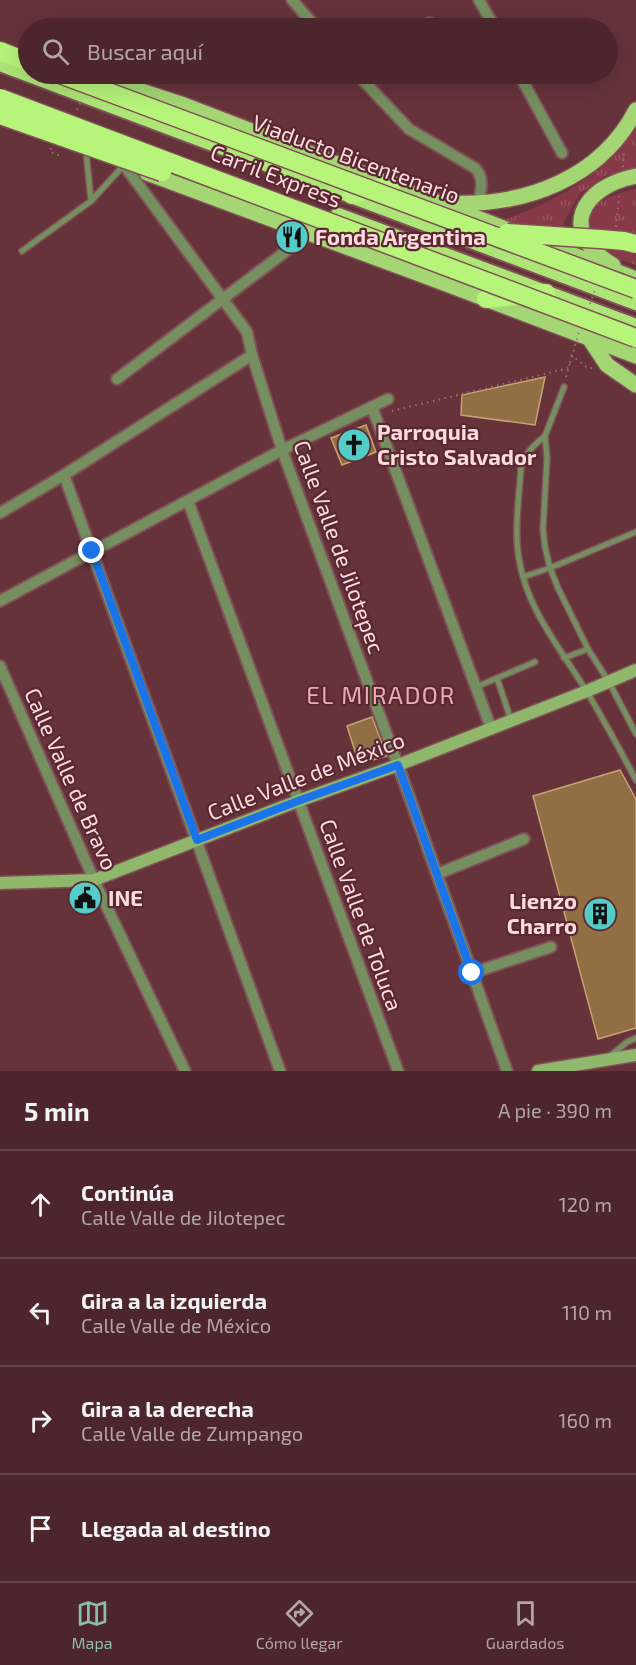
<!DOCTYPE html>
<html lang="es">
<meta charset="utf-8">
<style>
body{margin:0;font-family:"Exo 2",sans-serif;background:#563238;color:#f1f3f6}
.stop{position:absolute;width:18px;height:18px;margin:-14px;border:4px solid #1a73e8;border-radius:50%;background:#fff}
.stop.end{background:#1a73e8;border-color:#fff;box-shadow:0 2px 6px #0008}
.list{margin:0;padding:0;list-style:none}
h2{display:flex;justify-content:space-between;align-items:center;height:78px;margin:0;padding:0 24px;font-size:26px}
h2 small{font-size:20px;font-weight:400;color:#b2a5a9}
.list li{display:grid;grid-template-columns:39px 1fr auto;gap:18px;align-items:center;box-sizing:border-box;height:108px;padding:0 24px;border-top:2px solid #634348}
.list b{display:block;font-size:22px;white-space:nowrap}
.list p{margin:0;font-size:20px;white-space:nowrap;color:#b2a5a9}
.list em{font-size:20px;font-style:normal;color:#b2a5a9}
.icon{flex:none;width:33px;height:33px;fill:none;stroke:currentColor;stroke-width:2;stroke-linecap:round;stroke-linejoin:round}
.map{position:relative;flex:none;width:636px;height:1071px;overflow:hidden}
.search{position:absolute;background:#4c262c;box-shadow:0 6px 24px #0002;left:18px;right:18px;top:18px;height:66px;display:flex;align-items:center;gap:15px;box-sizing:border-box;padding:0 21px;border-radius:33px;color:#b2a5a9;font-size:22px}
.sheet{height:510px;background:#4c262c}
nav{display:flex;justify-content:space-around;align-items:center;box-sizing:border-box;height:84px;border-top:2px solid #634348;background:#4c262c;font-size:16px;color:#b2a5a9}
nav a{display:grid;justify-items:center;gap:3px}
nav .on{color:#8abfa5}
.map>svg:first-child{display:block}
</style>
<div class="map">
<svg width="636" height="1071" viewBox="0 0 636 1071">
<defs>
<pattern id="grass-tufts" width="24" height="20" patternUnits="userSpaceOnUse" patternTransform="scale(1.5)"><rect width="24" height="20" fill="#883948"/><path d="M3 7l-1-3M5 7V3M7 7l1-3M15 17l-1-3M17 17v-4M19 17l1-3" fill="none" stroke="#9a5562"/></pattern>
</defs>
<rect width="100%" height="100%" fill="#66333b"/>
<g fill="url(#grass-tufts)">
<path d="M636,126V169L605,176L580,194L564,221L567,244L497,222C542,208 587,184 620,149C626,142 631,133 636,126Z"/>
<path d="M636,189V265L604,254L588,237C588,231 586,223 588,217C592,200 621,192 636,189Z"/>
</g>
<g fill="#916e43" stroke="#c7a276" stroke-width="1.5">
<polygon points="545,377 535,425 461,415 462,395"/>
<polygon points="366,425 376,452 342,465 331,438"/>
<polygon points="372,717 387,756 359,764 347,726"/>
<polygon points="620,770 636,799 636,1028 598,1039 533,796"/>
</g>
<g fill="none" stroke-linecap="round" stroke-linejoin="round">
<defs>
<g id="service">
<polyline points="86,151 91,201"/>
<polyline points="22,251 91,201 124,165"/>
<polyline points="564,387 545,436 547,458 543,529 545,547 550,568 558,588 588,649 609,682 636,734"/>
<path d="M545,436C533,446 525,453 521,468C519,497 514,531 519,559C527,610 561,649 587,692C604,720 620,750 636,780"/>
<polyline points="523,577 550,568 636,532"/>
<polyline points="564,658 588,649"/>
<polyline points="497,678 511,720"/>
<polyline points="476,687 535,662"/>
<polyline points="609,1057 627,1042 636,1038"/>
</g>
<g id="minor">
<polyline points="292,0 317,28"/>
<polyline points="479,0 495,28"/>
<polyline points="422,28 430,23"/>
<path d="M357,74L409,129L475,168C485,179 481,190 478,204"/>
<polyline points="519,74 562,153"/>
<polyline points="124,165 247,332 252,355 282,450 398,765 507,1071"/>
<polyline points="117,379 310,233"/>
<polyline points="372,407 491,728"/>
<polyline points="64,475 280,1071"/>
<polyline points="188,501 398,1071"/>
<polyline points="0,513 64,475 252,355"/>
<polyline points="0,601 282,450 388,399"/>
<polyline points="0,666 94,880 185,1071"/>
<polyline points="437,874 524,839"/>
<polyline points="472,973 551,947"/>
</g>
<g id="secondary">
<polyline points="0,883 94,880 298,801 398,765 587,691 636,670"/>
<polyline points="538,1071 636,1055"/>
</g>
<g id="primary">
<polyline points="89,74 184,105 636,279"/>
<polyline points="147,173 433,279 636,356"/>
<path d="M452,203C526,206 601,178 636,110"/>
<path d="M613,265C556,232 582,186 636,176"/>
<polyline points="589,338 607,365 636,385"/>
</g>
<g id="trunk">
<polyline points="0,63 636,302"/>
<polyline points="338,216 636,327"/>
</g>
<g id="motorway">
<polyline points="0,51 28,62"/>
<polyline points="352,195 392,184"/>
<polyline points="486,299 546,293"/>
</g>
</defs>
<use href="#service" stroke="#815158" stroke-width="8"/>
<use href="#minor" stroke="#815158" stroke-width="14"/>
<use href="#secondary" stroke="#815158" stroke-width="15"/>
<use href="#primary" stroke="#815158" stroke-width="18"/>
<use href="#trunk" stroke="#815158" stroke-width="20"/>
<use href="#motorway" stroke="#815158" stroke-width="21"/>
<g stroke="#9e7278" stroke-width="2" stroke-dasharray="1.5 4.5" stroke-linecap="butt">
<polyline points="51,148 50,152 60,156"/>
<polyline points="623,167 624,152"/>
<polyline points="616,227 619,196"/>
<polyline points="571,355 588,368 593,368"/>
<polyline points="566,377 570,363"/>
<polyline points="392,411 569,368"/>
</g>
<use href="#service" stroke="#768f60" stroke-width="5"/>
<use href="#minor" stroke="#768f60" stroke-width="10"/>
<use href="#secondary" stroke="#90b86c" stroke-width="12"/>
<use href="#primary" stroke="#a4d774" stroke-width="15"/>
<use href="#trunk" stroke="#ade677" stroke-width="16"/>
<use href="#motorway" stroke="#b6f47a" stroke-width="18"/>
<defs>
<g id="motorway-bridge">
<polyline points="60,74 636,289"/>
<polyline points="0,98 636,338"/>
<polyline points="0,115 162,172"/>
<polyline points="507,233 600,239 624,241 636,244"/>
</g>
</defs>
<use href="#motorway-bridge" stroke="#815158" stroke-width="21" stroke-linecap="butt"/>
<g stroke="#9e7278" stroke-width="2" stroke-dasharray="1.5 4.5" stroke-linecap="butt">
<polyline points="77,110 82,99"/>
<polyline points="590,304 595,290"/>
<polyline points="570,363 579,332"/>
</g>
<use href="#motorway-bridge" stroke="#b6f47a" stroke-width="18"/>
</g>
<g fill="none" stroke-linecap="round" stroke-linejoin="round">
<polyline stroke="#1a73e8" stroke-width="8" points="92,551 197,840 298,801 398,765 472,973"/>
</g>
<defs>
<symbol id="restaurant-disc" viewBox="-11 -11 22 22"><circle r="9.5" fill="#54cdc8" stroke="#5a2830"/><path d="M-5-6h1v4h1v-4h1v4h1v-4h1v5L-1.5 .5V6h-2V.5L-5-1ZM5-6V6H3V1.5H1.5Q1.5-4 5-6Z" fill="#111"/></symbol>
<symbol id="church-disc" viewBox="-11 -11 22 22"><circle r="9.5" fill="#54cdc8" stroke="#5a2830"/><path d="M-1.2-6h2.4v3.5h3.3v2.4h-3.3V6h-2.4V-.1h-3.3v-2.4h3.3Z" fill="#111"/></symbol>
<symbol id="civic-disc" viewBox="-11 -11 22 22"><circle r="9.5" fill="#54cdc8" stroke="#5a2830"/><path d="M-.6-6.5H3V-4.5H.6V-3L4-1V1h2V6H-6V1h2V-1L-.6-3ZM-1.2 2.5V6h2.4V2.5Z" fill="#111"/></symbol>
<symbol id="building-disc" viewBox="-11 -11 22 22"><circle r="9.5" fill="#54cdc8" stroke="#5a2830"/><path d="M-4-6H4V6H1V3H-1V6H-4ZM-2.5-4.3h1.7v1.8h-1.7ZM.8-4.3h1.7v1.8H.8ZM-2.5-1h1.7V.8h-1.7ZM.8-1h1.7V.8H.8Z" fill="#111"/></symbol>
</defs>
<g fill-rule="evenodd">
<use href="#restaurant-disc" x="273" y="218" width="38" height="38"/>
<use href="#church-disc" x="335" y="426" width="38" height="38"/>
<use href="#civic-disc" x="66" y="879" width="38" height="38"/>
<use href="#building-disc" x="581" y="895" width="38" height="38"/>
</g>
<g text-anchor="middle" stroke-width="4.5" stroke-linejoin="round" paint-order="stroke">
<g font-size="22" fill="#fcdbde" stroke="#5a2830">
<text transform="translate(356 159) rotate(20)" y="8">Viaducto Bicentenario</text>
<text transform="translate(276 176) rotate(21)" y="8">Carril Express</text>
<text transform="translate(339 547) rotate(70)" y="8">Calle Valle de Jilotepec</text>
<text transform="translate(306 776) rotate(-21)" y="8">Calle Valle de México</text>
<text transform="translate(71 779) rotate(66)" y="8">Calle Valle de Bravo</text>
<text transform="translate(361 915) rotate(70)" y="8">Calle Valle de Toluca</text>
</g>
<g font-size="22" font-weight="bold" fill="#fcdbde" stroke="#5a2830" text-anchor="start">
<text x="315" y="245">Fonda Argentina</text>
<text x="377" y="440">Parroquia<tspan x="377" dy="25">Cristo Salvador</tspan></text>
<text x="108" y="906">INE</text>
<text x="577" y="909" text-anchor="end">Lienzo<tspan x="577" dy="25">Charro</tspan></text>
</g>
<g font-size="24" letter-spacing="1.5" fill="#eaabb2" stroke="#5a2830">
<text x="381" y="704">EL MIRADOR</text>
</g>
</g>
</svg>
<div class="stop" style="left:472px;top:973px"></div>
<div class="stop end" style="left:92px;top:551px"></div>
<div class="search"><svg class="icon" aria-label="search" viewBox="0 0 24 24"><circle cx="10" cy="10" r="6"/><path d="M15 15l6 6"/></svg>Buscar aquí</div>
</div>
<section class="sheet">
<h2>5 min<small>A pie · 390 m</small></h2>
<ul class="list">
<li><svg class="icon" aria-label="ahead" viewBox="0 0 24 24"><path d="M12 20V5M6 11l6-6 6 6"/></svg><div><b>Continúa</b><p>Calle Valle de Jilotepec</p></div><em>120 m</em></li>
<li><svg class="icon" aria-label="left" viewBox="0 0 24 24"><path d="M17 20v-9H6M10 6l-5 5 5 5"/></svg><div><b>Gira a la izquierda</b><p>Calle Valle de México</p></div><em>110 m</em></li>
<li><svg class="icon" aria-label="right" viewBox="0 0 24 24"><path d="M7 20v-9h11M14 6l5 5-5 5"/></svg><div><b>Gira a la derecha</b><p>Calle Valle de Zumpango</p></div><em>160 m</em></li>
<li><svg class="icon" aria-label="arrive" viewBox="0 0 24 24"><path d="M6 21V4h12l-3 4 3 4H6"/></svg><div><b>Llegada al destino</b></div></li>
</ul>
</section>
<nav>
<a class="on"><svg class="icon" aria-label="map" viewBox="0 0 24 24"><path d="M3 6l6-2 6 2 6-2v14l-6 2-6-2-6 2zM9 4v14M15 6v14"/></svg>Mapa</a>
<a><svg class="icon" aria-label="directions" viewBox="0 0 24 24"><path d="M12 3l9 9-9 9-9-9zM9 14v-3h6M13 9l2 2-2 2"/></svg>Cómo llegar</a>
<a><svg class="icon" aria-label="saved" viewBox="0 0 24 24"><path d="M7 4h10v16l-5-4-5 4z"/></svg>Guardados</a>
</nav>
